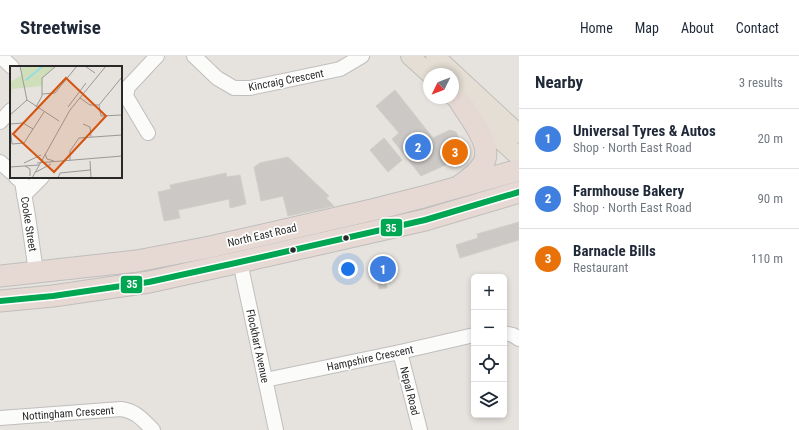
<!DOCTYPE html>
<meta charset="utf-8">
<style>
body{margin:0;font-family:"Roboto Condensed",sans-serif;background:#f2f2f3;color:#1f2937}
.controls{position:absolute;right:12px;bottom:12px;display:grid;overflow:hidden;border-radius:6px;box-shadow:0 2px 6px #0003}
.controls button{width:36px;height:36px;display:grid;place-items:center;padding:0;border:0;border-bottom:1px solid #e0e1e3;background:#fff;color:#1f2937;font:20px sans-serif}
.compass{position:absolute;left:423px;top:12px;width:36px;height:36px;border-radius:50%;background:#fff;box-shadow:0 2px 6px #0003;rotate:227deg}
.you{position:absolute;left:348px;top:213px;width:14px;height:14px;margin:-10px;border:3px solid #fff;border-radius:50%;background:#1a73e8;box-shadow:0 0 0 6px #1a73e833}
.badge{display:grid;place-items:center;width:26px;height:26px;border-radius:50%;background:#6b6a68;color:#fff;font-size:13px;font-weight:700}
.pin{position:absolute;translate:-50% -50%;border:2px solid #fff;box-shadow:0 1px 4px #0006}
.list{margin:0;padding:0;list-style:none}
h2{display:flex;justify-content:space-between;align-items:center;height:52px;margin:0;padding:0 16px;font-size:17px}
h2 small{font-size:13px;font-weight:400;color:#747a83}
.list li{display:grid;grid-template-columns:26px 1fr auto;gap:12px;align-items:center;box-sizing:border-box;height:60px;padding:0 16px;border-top:1px solid #e0e1e3}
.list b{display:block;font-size:15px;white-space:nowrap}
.list p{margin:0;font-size:13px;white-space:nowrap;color:#747a83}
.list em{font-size:13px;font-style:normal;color:#747a83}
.icon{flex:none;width:22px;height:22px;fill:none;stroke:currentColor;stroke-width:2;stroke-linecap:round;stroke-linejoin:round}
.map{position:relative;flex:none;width:519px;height:374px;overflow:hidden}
header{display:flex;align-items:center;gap:24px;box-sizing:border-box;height:56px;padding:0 20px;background:#fff;border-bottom:1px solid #e0e1e3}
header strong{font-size:19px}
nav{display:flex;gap:22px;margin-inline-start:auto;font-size:14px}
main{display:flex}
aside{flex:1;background:#fff}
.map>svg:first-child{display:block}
</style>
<header>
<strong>Streetwise</strong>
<nav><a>Home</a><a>Map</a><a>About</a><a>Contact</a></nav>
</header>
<main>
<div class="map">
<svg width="519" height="374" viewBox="0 0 519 374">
<rect width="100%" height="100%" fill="#e6e2de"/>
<g fill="#cbc8c5" stroke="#d1ceca">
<polygon points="395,34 433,82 450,74 456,76 467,99 421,120 392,83 399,77 376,50"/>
<polygon points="384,82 402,104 388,116 370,94"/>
<polygon points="288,101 329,140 326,142 334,150 288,160 283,140 261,145 254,111 260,107"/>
<polygon points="226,117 227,121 240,119 246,148 230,152 229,143 178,154 180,162 164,165 158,136 171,133 170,129"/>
<polygon points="519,166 519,184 460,202 456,189 478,182 477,178"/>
<polygon points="384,199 390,226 386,227 387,232 379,233 378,228 381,228 375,201"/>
</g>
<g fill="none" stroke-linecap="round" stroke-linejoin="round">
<defs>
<g id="minor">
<polyline points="0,0 12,11"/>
<polyline points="194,0 217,22 234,32 250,32 340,13 362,0"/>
<polyline points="0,66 11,54"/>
<polyline points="148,77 126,40 128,31 157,0"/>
<polyline points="0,106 11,116"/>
<polyline points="16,121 22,126 28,160 36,216"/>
<polyline points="24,139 42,121"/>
<polyline points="240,206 276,374"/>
<polyline points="504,277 513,279 519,283"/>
<polyline points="400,296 420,374"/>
<polyline points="265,324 400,296 474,279"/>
<path d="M0,362L121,353C136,355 143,364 153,374"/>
</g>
<g id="major">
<polyline points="410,0 430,18"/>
<polyline points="435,0 519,78"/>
<polyline points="453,40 519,101"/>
</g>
<g id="highway">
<path d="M461,47C470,62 494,90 483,108C479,116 469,123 461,129"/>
<polyline points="0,220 137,205 210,191 376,153 423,141 519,114"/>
<polyline points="0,245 53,240 149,226 240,206 425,164 519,136"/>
</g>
</defs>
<use href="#minor" stroke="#c0bfbf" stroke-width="16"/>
<use href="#major" stroke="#bfbebc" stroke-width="20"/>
<use href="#highway" stroke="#bfbebc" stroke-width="23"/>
<use href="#minor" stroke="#fbfbfa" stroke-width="14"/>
<use href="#major" stroke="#e4ded4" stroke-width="18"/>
<use href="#highway" stroke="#e6d9d4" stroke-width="21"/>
<defs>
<polyline id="bus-1" points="0,245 53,240 149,226 240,206 425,164 519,136"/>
</defs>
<use href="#bus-1" stroke="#fff" stroke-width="9"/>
<use href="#bus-1" stroke="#00a651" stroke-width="6"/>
</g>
<g fill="#292929" stroke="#fff" stroke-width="1.5">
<circle cx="346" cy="182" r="3.5"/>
<circle cx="293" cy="194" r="3.5"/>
</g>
<g text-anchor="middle" stroke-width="3.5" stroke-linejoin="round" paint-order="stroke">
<g font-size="11" fill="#292929" stroke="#fff">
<text transform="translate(286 24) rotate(-11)" y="4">Kincraig Crescent</text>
<text transform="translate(29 168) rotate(81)" y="4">Cooke Street</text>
<text transform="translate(262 179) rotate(-13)" y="4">North East Road</text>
<text transform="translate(258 290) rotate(78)" y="4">Flockhart Avenue</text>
<text transform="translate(370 302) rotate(-12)" y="4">Hampshire Crescent</text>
<text transform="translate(410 335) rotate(76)" y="4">Nepal Road</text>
<text transform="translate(68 357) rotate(-4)" y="4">Nottingham Crescent</text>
</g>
</g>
<g transform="translate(10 10)">
<rect width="112" height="112" fill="#e6e2de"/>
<path d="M15,0H46L33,11L32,20L2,23L0,34V16L12,9L11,2Z" fill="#cfdfba"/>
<path fill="none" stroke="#98dce2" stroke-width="2" d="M16,14L33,0"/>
<path fill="none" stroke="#9a9896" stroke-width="1" d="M10,0L17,34L49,55M75,0L85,7M32,28L45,27L67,0M70,32L80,39H89L91,50L112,49M89,39L112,11M26,41L32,30V12L46,0M58,41L76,17M0,49L17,34M0,58L13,57L23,63M73,58L80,61L81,71M0,59L2,78L14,77L34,46M35,88L37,93L44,95M60,94V85L69,72L112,69M80,95L81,112M14,97L31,89M27,97L112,90M15,100L20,103V110M0,101L29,99M26,106L41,98M22,112L60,44L96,0M48,112L50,107L80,104"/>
<path fill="#d5540f" fill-opacity="0.15" stroke="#d5540f" stroke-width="2" d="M56,12L96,50L44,106L3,68Z"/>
<rect width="112" height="112" fill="none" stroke="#292929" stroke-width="2"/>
</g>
<g stroke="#fff" stroke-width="1.5">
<rect x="380" y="162" width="23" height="19" rx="4" fill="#00a651"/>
<rect x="120" y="219" width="23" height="19" rx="4" fill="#00a651"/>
</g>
<g font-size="11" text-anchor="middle" font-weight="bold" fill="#fff">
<text x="391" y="176">35</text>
<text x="132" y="232">35</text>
</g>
</svg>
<div class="controls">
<button>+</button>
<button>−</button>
<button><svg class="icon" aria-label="locate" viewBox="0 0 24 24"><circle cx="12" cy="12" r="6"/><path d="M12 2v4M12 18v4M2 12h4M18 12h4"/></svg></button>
<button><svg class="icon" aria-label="layers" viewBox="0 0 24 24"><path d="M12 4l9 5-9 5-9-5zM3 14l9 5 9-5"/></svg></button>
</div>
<svg class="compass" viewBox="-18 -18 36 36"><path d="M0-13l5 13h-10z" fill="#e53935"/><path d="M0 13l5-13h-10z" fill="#747a83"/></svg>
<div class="you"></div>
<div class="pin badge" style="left:383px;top:213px;background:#3f7fe0">1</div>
<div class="pin badge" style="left:418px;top:91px;background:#3f7fe0">2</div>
<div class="pin badge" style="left:455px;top:96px;background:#e8710a">3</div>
</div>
<aside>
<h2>Nearby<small>3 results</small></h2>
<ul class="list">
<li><span class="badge" style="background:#3f7fe0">1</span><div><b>Universal Tyres &amp; Autos</b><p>Shop · North East Road</p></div><em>20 m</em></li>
<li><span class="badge" style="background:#3f7fe0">2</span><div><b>Farmhouse Bakery</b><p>Shop · North East Road</p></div><em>90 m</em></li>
<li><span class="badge" style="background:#e8710a">3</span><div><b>Barnacle Bills</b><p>Restaurant</p></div><em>110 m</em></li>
</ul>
</aside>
</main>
